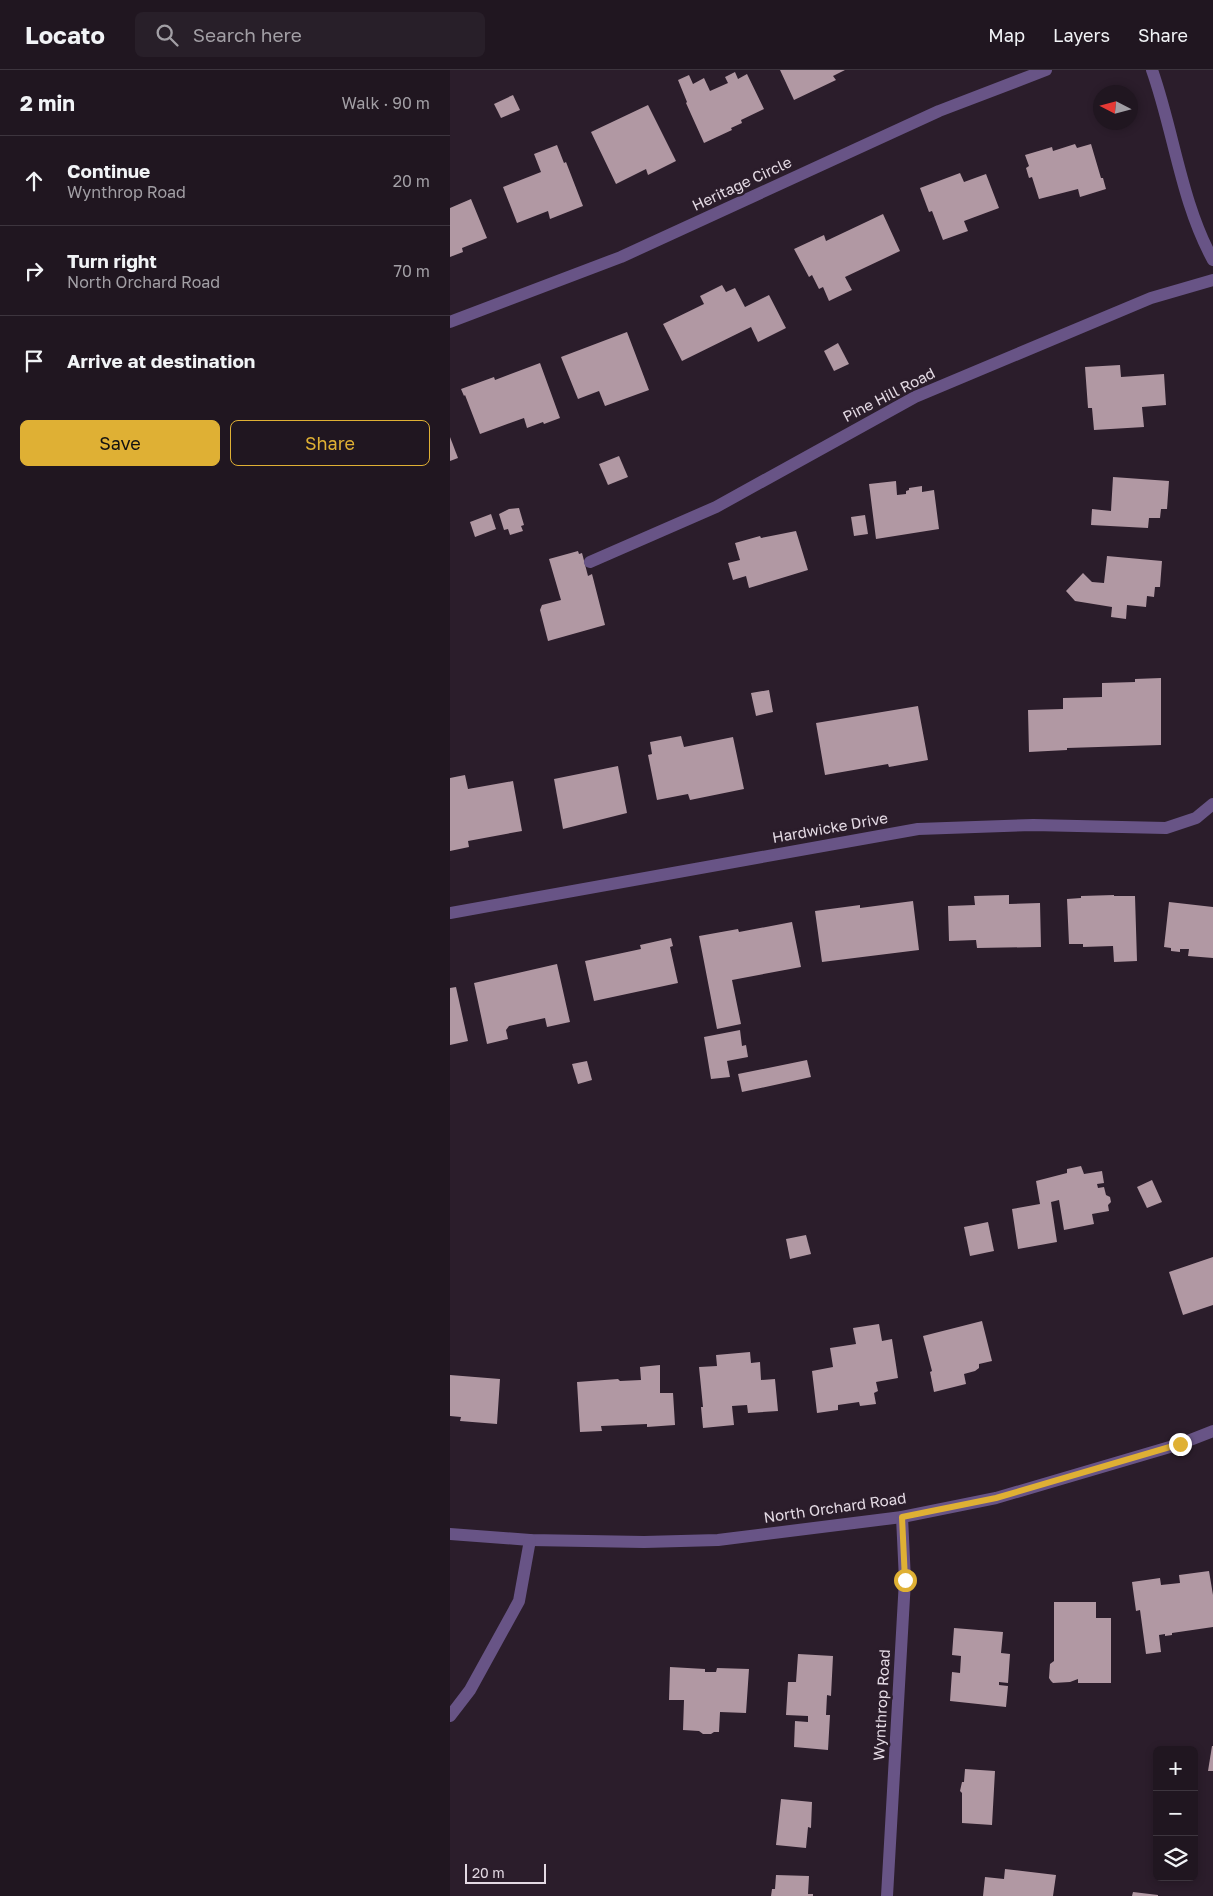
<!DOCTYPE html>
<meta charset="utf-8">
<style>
body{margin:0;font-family:"Golos Text",sans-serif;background:#281f29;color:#f1f3f6}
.controls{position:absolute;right:15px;bottom:15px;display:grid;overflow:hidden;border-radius:8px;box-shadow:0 2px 8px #0003}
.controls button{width:45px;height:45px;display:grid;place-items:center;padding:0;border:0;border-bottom:1px solid #3d353e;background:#201620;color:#f1f3f6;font:25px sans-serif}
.compass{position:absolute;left:643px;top:15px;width:45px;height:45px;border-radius:50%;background:#201620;box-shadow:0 2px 8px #0003;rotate:276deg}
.scale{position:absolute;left:15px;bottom:12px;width:81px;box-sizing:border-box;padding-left:5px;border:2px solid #e4dae4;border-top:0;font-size:14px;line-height:18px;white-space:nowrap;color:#e4dae4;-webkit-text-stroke:4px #2b1d2b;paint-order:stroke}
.stop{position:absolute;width:15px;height:15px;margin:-11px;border:4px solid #dfb034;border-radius:50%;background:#fff}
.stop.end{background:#dfb034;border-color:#fff;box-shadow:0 1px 5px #0008}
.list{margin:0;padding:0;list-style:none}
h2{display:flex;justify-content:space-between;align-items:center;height:65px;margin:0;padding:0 20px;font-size:21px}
h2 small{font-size:16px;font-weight:400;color:#a29fa5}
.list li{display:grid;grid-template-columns:32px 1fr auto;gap:15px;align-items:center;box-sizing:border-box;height:90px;padding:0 20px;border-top:1px solid #3d353e}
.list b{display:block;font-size:19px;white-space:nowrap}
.list p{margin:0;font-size:16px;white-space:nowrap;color:#a29fa5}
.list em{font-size:16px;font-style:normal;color:#a29fa5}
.actions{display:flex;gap:10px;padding:15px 20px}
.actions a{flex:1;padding:11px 0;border:1px solid #dfb034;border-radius:8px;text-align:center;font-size:18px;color:#dfb034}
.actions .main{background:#dfb034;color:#111}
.icon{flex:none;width:28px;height:28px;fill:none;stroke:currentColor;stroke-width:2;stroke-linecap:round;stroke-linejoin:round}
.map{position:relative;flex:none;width:763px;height:1826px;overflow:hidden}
header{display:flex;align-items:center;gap:30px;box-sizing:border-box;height:70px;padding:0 25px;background:#201620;border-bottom:1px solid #3d353e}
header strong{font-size:24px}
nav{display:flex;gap:28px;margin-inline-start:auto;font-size:18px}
.search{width:350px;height:45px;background:#281f29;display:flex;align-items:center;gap:12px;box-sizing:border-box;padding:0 18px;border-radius:8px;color:#a29fa5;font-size:19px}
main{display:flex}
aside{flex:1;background:#201620}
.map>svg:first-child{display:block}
</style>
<header>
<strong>Locato</strong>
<div class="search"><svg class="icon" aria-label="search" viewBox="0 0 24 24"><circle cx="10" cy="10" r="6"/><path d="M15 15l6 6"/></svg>Search here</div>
<nav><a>Map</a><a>Layers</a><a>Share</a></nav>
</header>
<main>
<aside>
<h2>2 min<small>Walk · 90 m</small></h2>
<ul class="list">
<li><svg class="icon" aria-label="ahead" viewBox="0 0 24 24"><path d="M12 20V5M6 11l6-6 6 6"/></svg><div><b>Continue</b><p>Wynthrop Road</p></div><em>20 m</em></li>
<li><svg class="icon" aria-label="right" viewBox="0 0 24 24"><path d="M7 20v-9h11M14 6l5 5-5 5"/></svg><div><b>Turn right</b><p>North Orchard Road</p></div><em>70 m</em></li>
<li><svg class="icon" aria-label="arrive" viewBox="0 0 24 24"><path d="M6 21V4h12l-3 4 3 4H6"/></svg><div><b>Arrive at destination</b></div></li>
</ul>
<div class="actions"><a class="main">Save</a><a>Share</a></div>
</aside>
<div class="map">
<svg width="763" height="1826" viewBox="0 0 763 1826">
<rect width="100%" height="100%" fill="#2b1d2b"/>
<g fill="#b198a3">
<polygon points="330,0 395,0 383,6 386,10 344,30"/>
<polygon points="285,2 288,9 297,4 314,39 291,50 292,53 281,58 282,60 254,73 236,33 237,32 228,10 239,5 243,14 254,8 260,21 278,13 275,7"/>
<polygon points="63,25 70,40 51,48 44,34"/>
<polygon points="198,35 226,91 198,105 196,99 166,114 141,62"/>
<polygon points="625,74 627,78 641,74 651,108 653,108 656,119 630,127 628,119 589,129 582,107 579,108 576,98 579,96 575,85 602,77 603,81"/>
<polygon points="107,75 114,93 116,92 133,136 100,149 98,141 67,153 53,117 91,102 84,84"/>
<polygon points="510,103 514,112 536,104 549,138 514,151 518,161 493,170 482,141 479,142 470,118"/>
<polygon points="21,129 37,168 12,178 13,182 0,187 0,138"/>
<polygon points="433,144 450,181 395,207 402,220 379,231 373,217 369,219 362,205 359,207 344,179 374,165 376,171"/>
<polygon points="272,215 276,222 285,218 295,237 319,225 336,258 308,272 301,257 232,291 213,254 254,234 250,226"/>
<polygon points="177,262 199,320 155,336 149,321 128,329 111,287"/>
<polygon points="388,273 399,294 384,301 374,281"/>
<polygon points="90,293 110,348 94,354 93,352 77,358 74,348 30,364 15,325 14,326 11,319 44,307 45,310"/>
<polygon points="670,295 671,307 714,304 716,335 692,337 694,357 644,360 642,338 638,338 635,297"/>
<polygon points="0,367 8,388 0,391"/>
<polygon points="169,386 178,407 158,415 149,394"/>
<polygon points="663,407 719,411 717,439 711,439 710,448 699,448 698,458 641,455 642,439 661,441"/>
<polygon points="446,411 447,425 456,424 456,421 459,420 459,418 472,416 472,422 484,420 489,459 426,469 419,414"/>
<polygon points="69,438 74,455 71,456 73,461 60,465 58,459 54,460 49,444 59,439"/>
<polygon points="41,444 46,459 25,467 20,452"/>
<polygon points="415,445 418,464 404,466 401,447"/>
<polygon points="346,461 358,500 299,518 296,506 283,510 278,493 290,490 285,473 310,466 311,468"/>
<polygon points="128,481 129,484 132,483 138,506 142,504 155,555 98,571 90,540 92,535 111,530 99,489"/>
<polygon points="657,486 712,491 710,517 705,517 704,527 697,526 696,537 677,535 676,549 661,547 662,537 625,531 616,521 633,503 642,512 654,513"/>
<polygon points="711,608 711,675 617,678 617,680 579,682 578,640 613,639 613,628 652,627 652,613 685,612 685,609"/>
<polygon points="319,620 323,642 306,646 301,623"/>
<polygon points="468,636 478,690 439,697 438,694 375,705 366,653"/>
<polygon points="231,666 234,677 283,667 294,719 240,730 238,724 207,730 198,685 202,684 200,672"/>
<polygon points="168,696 177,743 113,759 104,709"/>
<polygon points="15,705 18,719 63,711 72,761 18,771 19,777 0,781 0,708"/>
<polygon points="559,825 559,834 590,833 591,877 527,878 526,870 499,871 498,836 525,835 524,826"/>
<polygon points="664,825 664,826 685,826 687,891 664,892 663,876 633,877 633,874 619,874 617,829 631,828 631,826"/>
<polygon points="463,831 469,880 372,892 365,841 410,835 410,838"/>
<polygon points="719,832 763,837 763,888 738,886 739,879 730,879 730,882 721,881 721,878 714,877"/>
<polygon points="342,852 351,897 282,910 291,954 267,959 249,866 288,859 289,862"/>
<polygon points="221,868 223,876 220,877 228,913 144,931 135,891 191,879 190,875"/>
<polygon points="107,894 120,952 97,957 95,948 59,956 56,960 58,969 37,974 24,913"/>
<polygon points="6,917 18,971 0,975 0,918"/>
<polygon points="290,960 292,976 296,975 298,987 277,991 280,1007 261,1009 254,967"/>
<polygon points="357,990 361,1007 292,1022 288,1004"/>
<polygon points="137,991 142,1010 128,1014 122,994"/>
<polygon points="631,1096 634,1104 652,1101 654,1113 647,1114 648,1118 654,1117 656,1125 660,1127 661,1132 658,1135 659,1141 642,1144 644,1154 614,1160 609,1130 601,1132 607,1172 568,1179 562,1139 590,1134 586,1111 617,1103 617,1099"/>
<polygon points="702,1110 712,1132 697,1138 687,1117"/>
<polygon points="538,1152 544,1181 520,1186 514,1157"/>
<polygon points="356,1165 361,1184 340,1189 336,1169"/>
<polygon points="763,1187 763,1235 733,1245 719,1202"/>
<polygon points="532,1251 542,1291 529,1294 529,1298 525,1301 514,1304 516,1314 484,1322 480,1302 482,1301 473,1266"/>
<polygon points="429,1254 432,1271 442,1269 448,1308 426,1312 428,1321 424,1323 426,1334 410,1336 409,1332 388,1335 388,1340 367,1343 362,1301 383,1297 380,1278 406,1274 403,1258"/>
<polygon points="300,1282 301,1293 310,1292 311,1310 325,1309 328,1341 298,1343 297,1335 282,1336 284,1355 253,1358 251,1337 253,1337 249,1297 267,1296 266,1285"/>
<polygon points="210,1295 210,1323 223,1323 225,1355 197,1357 197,1354 151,1356 152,1361 130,1362 127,1312 168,1309 170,1311 191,1310 190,1297"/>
<polygon points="0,1305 50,1309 47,1354 10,1351 11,1347 0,1346"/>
<polygon points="759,1501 763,1525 763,1557 722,1563 722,1565 715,1566 715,1564 709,1565 711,1582 696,1584 690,1540 686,1541 682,1512 710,1508 711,1515 730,1513 729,1505"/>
<polygon points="604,1532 646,1532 646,1548 661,1548 661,1613 628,1613 628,1609 620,1612 603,1613 601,1611 599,1608 600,1594 604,1591"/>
<polygon points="504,1558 553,1562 551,1583 560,1584 558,1613 549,1612 549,1615 558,1616 556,1637 500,1631 502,1602 510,1603 511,1586 502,1585"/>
<polygon points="348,1584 383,1586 381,1626 377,1625 376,1645 380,1645 378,1680 344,1677 345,1651 358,1652 358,1646 336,1645 338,1612 346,1612"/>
<polygon points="220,1597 255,1599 255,1602 266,1602 267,1598 299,1599 296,1643 270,1642 269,1662 264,1662 261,1664 253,1664 249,1661 233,1660 234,1630 219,1630"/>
<polygon points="762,1676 763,1676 763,1701 758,1701"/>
<polygon points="515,1699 545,1701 542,1755 512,1753 512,1723 510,1721 512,1712 514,1712"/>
<polygon points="331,1729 362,1732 361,1758 358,1757 356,1778 326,1775"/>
<polygon points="555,1799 606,1805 603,1826 533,1826 535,1807 554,1809"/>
<polygon points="326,1805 359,1806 358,1824 363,1824 363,1826 321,1826 322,1819 325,1819"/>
<polygon points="683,1822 708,1825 708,1826 682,1826"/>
</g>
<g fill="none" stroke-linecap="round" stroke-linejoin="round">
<g stroke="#685486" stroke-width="12">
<path d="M702,0C724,62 731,132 763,190"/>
<polyline points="0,252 171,187 489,41 596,0"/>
<polyline points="140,492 266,437 465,327 701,228 763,210"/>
<polyline points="0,843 468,759 583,755 716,758 746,748 763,734"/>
<polyline points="0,1464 80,1470 194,1472 268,1470 452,1447 546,1428 730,1374 763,1361"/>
<polyline points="0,1646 20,1620 69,1531 80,1470"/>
<polyline points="437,1826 455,1510 452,1447"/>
</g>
</g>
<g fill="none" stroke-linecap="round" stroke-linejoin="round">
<polyline stroke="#dfb034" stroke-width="6" points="455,1510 452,1447 546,1428 730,1374"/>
</g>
<g text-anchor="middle" stroke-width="5" stroke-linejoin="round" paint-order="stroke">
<g font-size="15" fill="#e4dae4" stroke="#2b1d2b">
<text transform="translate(292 114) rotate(-25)" y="5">Heritage Circle</text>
<text transform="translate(439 325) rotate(-27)" y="5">Pine Hill Road</text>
<text transform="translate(380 758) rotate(-10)" y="5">Hardwicke Drive</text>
<text transform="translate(385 1438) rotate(-8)" y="5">North Orchard Road</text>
<text transform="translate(432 1635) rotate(-87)" y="5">Wynthrop Road</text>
</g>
</g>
</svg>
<div class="controls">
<button>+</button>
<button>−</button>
<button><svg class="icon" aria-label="layers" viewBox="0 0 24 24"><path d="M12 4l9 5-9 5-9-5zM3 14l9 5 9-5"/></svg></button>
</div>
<svg class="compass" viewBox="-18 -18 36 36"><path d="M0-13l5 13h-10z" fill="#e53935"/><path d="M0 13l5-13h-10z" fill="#a29fa5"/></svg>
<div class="scale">20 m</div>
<div class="stop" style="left:455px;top:1510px"></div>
<div class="stop end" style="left:730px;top:1374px"></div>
</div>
</main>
